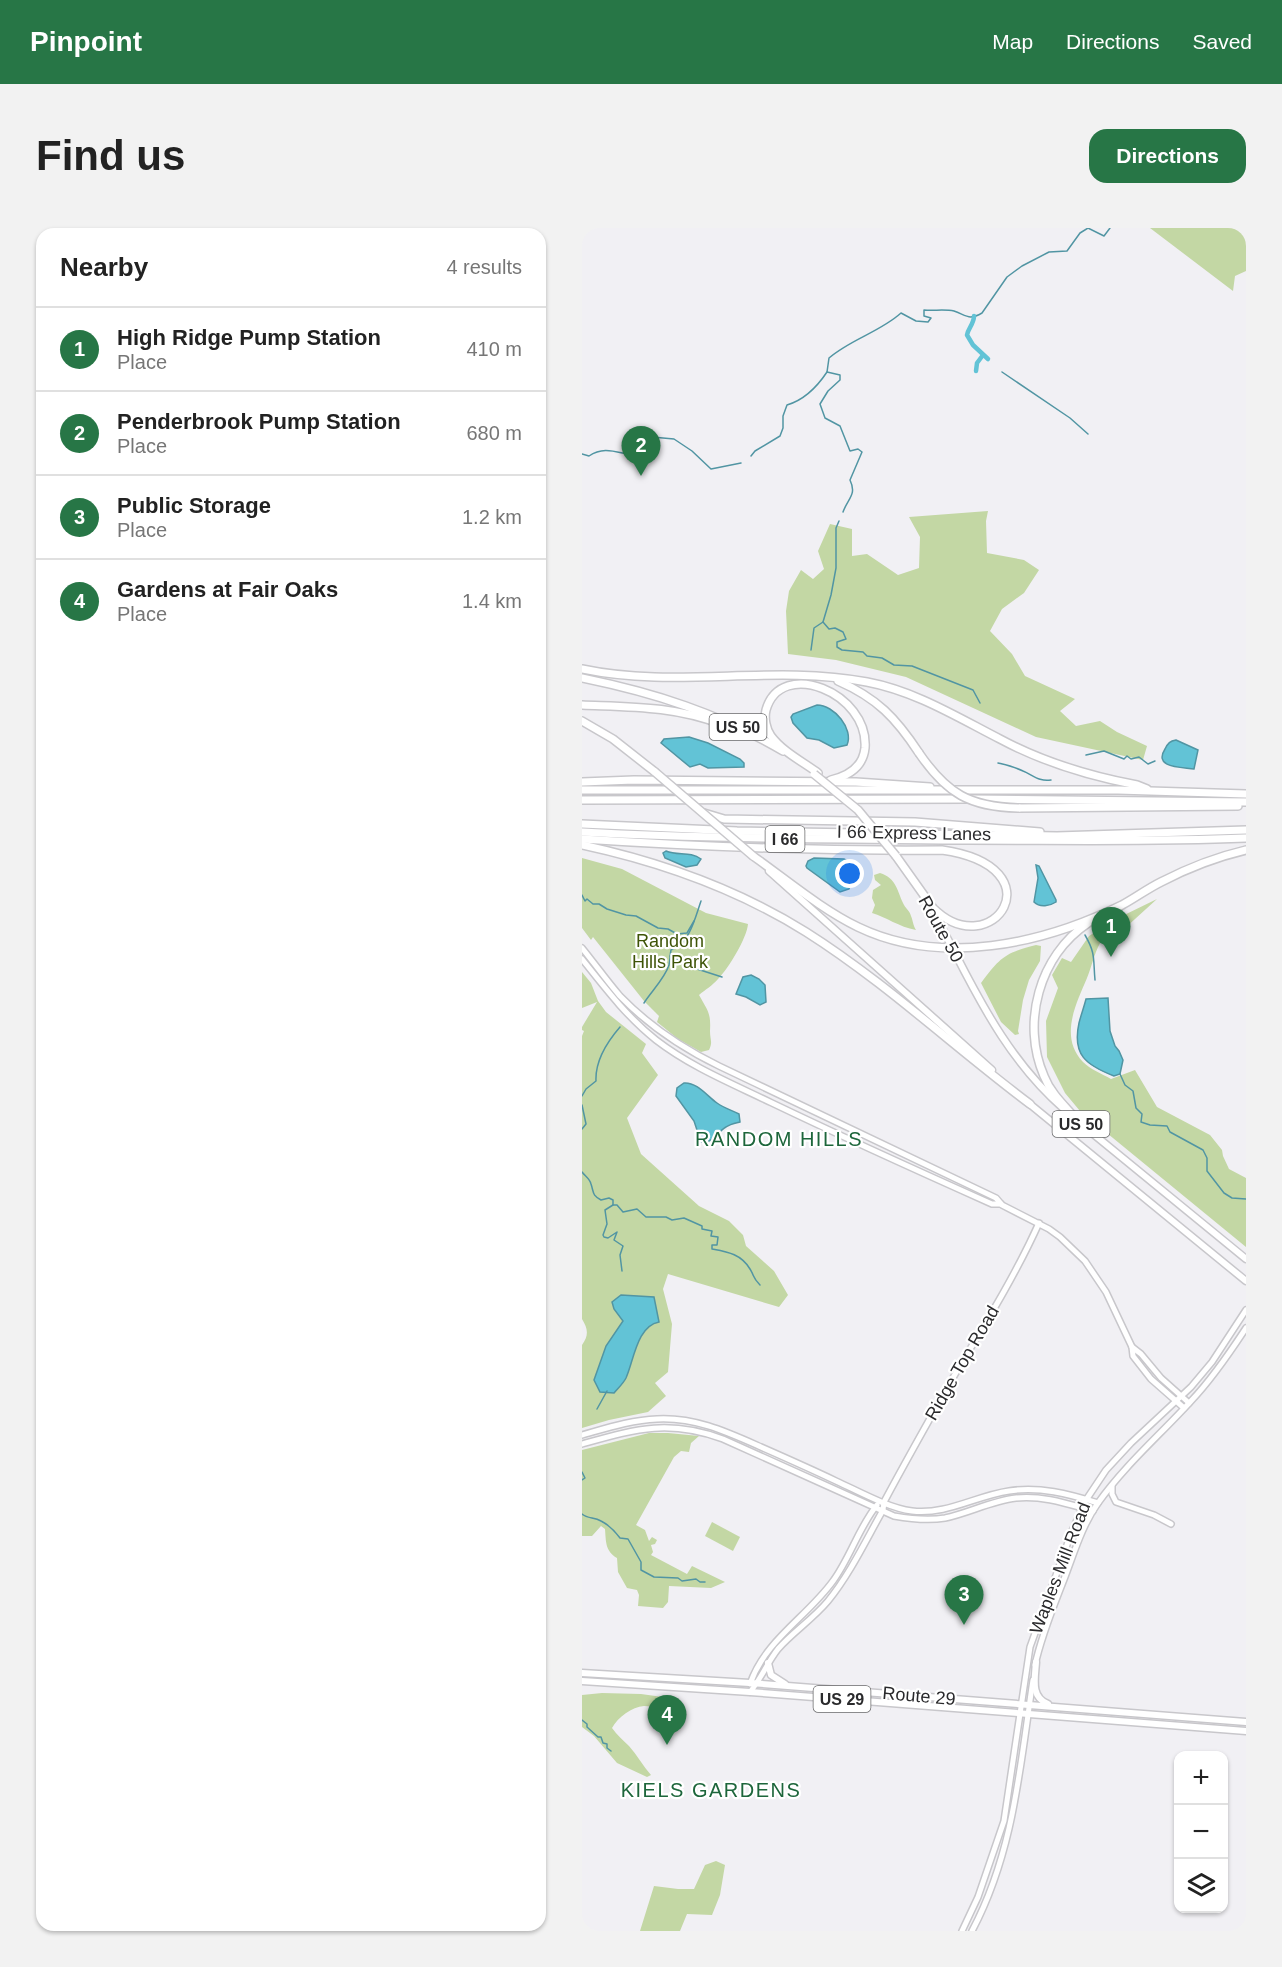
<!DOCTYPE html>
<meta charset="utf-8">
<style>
body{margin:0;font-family:Arial,sans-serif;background:#f2f2f2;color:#222}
.controls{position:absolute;right:18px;bottom:18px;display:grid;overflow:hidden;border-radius:12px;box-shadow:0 2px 4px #0004}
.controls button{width:54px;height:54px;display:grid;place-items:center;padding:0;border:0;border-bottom:2px solid #e0e0e0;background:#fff;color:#222;font:30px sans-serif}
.you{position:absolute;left:268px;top:646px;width:21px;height:21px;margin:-15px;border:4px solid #fff;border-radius:50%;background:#1a73e8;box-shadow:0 0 0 9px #1a73e833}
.badge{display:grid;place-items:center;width:39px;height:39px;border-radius:50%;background:#277646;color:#fff;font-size:20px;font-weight:700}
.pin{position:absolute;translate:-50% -50px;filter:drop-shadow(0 2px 3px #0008)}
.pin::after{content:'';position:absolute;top:32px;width:21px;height:18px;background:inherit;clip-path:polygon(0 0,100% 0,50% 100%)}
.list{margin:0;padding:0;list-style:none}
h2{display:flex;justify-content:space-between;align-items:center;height:78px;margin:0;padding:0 24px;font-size:26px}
h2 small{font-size:20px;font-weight:400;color:#767676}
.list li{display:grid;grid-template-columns:39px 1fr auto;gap:18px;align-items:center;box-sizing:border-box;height:84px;padding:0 24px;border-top:2px solid #e0e0e0}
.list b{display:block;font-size:22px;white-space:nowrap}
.list p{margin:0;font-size:20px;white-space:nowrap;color:#767676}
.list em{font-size:20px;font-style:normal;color:#767676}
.icon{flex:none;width:33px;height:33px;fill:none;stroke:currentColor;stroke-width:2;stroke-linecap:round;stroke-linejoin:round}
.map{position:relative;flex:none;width:664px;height:1703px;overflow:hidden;border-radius:18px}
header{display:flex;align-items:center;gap:36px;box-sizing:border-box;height:84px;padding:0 30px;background:#277646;color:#fff}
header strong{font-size:28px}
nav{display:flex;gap:33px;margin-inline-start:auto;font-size:21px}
.intro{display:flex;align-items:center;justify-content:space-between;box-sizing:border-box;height:144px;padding:0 36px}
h1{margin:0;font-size:42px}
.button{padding:15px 27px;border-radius:18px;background:#277646;color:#fff;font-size:21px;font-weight:700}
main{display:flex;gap:36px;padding:0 36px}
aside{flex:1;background:#fff;border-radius:18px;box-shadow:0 2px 4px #0004}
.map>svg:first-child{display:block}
</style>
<header>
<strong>Pinpoint</strong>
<nav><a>Map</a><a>Directions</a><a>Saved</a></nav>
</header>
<div class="intro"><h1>Find us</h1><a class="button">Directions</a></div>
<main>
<aside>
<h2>Nearby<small>4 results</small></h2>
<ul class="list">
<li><span class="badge">1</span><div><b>High Ridge Pump Station</b><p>Place</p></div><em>410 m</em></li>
<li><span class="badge">2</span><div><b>Penderbrook Pump Station</b><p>Place</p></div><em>680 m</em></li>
<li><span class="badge">3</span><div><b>Public Storage</b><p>Place</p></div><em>1.2 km</em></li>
<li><span class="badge">4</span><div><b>Gardens at Fair Oaks</b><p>Place</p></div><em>1.4 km</em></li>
</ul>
</aside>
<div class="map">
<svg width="664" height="1703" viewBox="0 0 664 1703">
<rect width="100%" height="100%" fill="#f1f0f4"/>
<g fill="#c3d7a4">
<polygon points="568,0 664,0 664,43 653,48 651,63"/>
<polygon points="406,283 404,293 405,325 442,332 457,342 442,365 420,381 408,403 430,426 443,448 493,471 478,483 494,498 518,493 535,504 565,518 561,532 454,509 324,449 254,432 206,426 204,383 207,363 219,342 231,351 242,341 236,323 248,296 270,301 270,328 285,326 316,347 337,340 338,309 327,289"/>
<path d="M0,630L40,641L124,685L166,696C165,710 146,741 136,751C131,757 123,762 117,767C126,783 129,785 128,803C128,812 131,814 127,822L119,824L96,811L75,794L77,788L62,773L11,709L9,712L0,700Z"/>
<path d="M298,645C314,650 315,662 321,675C323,680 328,683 329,688C331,693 331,697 334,702C317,699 304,689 290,685L293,677L290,670L291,662L299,657L293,652L292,647Z"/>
<path d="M575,671L531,711L518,715C512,726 510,738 505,750C494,776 477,809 501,834C508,841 520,846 529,851L553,842L575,879L628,907L640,922L641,928L647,941L664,950V1019L498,883L483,865L465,829L464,793L476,760L470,747L480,730L489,734L507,708L534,691Z"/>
<path d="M454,717L459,718L458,733L447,752L441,772L436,803L437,806L433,807L419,794L399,755C418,730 422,725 454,717Z"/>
<path d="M0,744L9,755L16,773L24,784L64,816L60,825L76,847L45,890L59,926L117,978L147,993L161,1007L164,1018L192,1043L206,1067L197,1079L86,1046L81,1061L90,1096L86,1144L73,1155L84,1168L66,1184L27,1192L0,1200V1117C7,1107 6,1101 0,1091V808L2,803L0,802V799L15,774L0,780Z"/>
<path d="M67,1205H86L117,1208L109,1215L107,1224L99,1223L92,1229L54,1297L63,1302L67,1313L70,1309L75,1312L73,1316L69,1317L71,1324L69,1327L105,1346L110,1338L143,1354L129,1360L87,1358L86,1374L81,1380L56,1378L57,1367L55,1362L45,1360L36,1344L35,1330C23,1323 24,1313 23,1301L19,1298L10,1308H0V1222Z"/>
<polygon points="130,1294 158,1309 151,1323 123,1308"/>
<path d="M20,1465L59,1466L95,1471L100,1476C88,1488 76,1478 62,1478C50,1479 36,1489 30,1500C35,1507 41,1512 47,1518C55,1527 61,1538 69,1547L65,1549L35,1535L12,1508L0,1499V1467Z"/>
<polygon points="134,1633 143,1637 138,1667 130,1687 105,1686 98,1703 58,1703 72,1658 96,1661 112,1661 123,1637"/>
</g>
<g fill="#62c3d6" stroke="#5195a3" stroke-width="1.5">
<path d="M235,477C252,477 272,501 265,517L252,520L237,512L225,510L211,495L209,489L211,486Z"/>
<polygon points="107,509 126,515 158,531 162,535 162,539 126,540 118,536 108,539 79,515 82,511"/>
<path d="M594,512L616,522L612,541C599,539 571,540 583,521C586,515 588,513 594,512Z"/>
<path d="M84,623C96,628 108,623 119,631L115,637L104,639L83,630L81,625Z"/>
<polygon points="232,630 262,631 272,636 273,640 267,661 258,664 225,640 224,638 226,633"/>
<path d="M454,637L457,638L474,672V674C468,678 458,680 452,674L456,650Z"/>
<polygon points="169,747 177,751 183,757 184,774 178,777 164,769 154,766 161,749"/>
<path d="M526,770L528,803L533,818L537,823L541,832L538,846L532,848C504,837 490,827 497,795C499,787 502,779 504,771Z"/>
<path d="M102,855C115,854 125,868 135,875C142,880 149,882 157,886L158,894C154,895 148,896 144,899C135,904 131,916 119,914L112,893L94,868L95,860Z"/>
<path d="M39,1067L72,1069L77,1094C55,1098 52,1132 44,1150C41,1156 36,1160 32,1165L18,1164L12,1152L24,1118L41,1093L32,1081L30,1074Z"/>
</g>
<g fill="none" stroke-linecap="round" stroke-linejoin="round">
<g stroke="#5195a3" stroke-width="1.5">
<polyline points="420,144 488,190 506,206"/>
<path d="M0,226L7,228C20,219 31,223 45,226L58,216H66L70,209L92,211L110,223L129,241L159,235"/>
<path d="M169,228L173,223L198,208L201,200V188L205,177C222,172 235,159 245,144"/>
<path d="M261,284C266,270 275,267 268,252L280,224L276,221L268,223L258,198L243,190L238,176L246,163L258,152V147L245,144L247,130C269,111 298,104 319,85L334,93L346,94L349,90L342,88V82C351,83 363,81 372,83C384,87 387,93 400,85L425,49L440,38L467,24L485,23L498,5L506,0L522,8L528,0"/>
<polyline points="241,394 247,401 253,400 261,404 264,411 255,414 255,419 260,422 281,424 285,428 300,430 312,437 330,438 391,462 398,475"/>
<polyline points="229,422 232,400 241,394 249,367 254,340 254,300 257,293"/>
<polyline points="504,527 522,523 542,531 545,528 549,531 557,529 566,536 573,533"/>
<path d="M416,535C424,537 433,539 441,543C451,547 457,554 469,552"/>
<polyline points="0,667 3,673 5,671 11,676 17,676 25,681 44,687 54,688 76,700 86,701 95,706 105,705 112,693"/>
<path d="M503,707C514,726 511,731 513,752"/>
<polyline points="88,728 108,737"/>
<polyline points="112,740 140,749"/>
<path d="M62,775C69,764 83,750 87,737C88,733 88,727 89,722C108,715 113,690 119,673"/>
<polyline points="538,846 543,857 551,863 554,880 560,886 559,894 568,897 585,898 588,904 621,922 625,930 625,943 642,965 650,970 664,971"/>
<path d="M0,868L4,861L14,853C13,832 25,814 38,799"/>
<polyline points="0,877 4,896 0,901"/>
<path d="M0,944C3,948 8,951 9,956C12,965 10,967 19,972L27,970L31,972V977L23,982L25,996L21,1007L22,1009L26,1010L35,1004L32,1012L41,1018L38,1027L40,1043"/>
<path d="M31,977H35L41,984L55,981L64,989H84L90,992L102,990L120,998V1001L130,1003L129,1008L136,1009L135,1017H130V1021C146,1024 159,1026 168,1041C173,1049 170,1049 178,1057"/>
<polyline points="15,1181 25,1163"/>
<polyline points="0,1244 3,1250 0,1252"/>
<path d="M0,1286C6,1291 12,1289 19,1293C27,1297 32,1302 38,1310L46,1311L59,1334V1342L72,1349L96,1350L100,1353L114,1351L118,1354H123"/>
<polyline points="0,1492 5,1496 5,1499 16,1509 19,1509 21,1515 25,1516 25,1520 29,1523"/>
</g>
<g stroke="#62c3d6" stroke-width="4.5">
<path d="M392,88C392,96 386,100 385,107L391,117L406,131"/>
<polyline points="394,143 395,135 401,127"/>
</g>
<defs>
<g id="secondary">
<path d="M0,720C13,736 25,753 38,768C67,798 100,820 137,838L414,970L420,977L467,1001L478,1009L503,1033L524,1064L550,1119L551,1128L569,1151L602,1180"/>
<path d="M0,731C23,760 45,789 74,812C109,839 151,856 190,875C263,910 336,943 410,976H419"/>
<polyline points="550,1119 559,1126 579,1150 607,1175"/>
<path d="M0,1207C25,1200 49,1192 75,1191C113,1189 145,1204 179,1219C204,1230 229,1241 254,1253C276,1263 306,1280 330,1283C365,1287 393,1268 427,1263C457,1258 487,1266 516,1275"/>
<path d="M0,1216C54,1201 86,1191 141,1211L312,1288C329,1291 346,1293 363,1290C387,1285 409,1273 434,1270C460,1267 486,1276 511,1283"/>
<polyline points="530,1258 530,1266 534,1274 572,1287 589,1296"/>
<path d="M453,1437C460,1405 473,1375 484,1346C493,1322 501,1296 516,1275C543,1237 578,1207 609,1173C630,1151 647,1126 664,1100"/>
<path d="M168,1456C183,1412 225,1389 251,1353C268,1330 277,1299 295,1277"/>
<path d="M168,1464C179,1451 185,1435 196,1421C211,1404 231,1391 246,1373C268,1346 284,1312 301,1282L302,1274C326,1229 351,1185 376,1141C405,1093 434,1046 457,995"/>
<polyline points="380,1703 396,1669 422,1593 448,1419 490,1303 504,1272 524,1242 549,1215 609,1159 630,1134 664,1082"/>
<path d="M390,1703C432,1624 438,1538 451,1452"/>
</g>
<g id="primary">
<polyline points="187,643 410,842"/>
<polyline points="349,680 360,700"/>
<path d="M373,725C402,782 432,837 481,880"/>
<polyline points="444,873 664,1053"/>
<polyline points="493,891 664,1031"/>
<path d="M454,1434C453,1450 448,1469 466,1476"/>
<polyline points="186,1435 189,1447 203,1456"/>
<polyline points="0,1445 168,1455 664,1494"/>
<polyline points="0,1453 168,1464 664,1503"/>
</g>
<g id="highway">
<path d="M0,441C94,461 190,436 285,454C333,463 375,489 418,511C461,534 507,548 555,557L565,561"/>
<path d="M0,450C73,465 136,485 201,523"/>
<path d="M256,453C295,470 314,490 337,525"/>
<path d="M0,477C49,479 92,478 139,496"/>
<polyline points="0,493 31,511 73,544"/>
<path d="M236,545C221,534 200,523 189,508C184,501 182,490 184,482C199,429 287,465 283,520C281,539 266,548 249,552"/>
<polyline points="0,554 52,552 274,554 348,559"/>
<polyline points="0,562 536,562 664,566"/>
<polyline points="0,572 389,571 664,574"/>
<polyline points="437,580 656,578"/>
<polyline points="122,585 142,591 333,594 458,604"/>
<polyline points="0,596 155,603 475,608 664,602"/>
<path d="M0,604C129,611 258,611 387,612C479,612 571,614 664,610"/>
<path d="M0,611C120,619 240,623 360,622C478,639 410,738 351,680L314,628"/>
<path d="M0,617C79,634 155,661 224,704C303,754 372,819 448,876"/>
<path d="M171,628C205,652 239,681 276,699C359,739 461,716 540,677C553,670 565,661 579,654C606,640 634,629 664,622"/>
<path d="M495,892C483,878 469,866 462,848C439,795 457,728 506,695"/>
</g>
</defs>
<use href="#secondary" stroke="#c8c7cb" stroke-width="8"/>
<use href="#primary" stroke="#c8c7cb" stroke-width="9"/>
<use href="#highway" stroke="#c8c7cb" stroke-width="10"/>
<use href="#secondary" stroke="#fff" stroke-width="5"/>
<use href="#primary" stroke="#fff" stroke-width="6"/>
<use href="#highway" stroke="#fff" stroke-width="7"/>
<defs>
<polyline id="primary-bridge" points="360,700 373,725"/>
<g id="highway-bridge">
<path d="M337,525C365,566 388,579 437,580"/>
<polyline points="73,544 171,628"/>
<polyline points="232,546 276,582 314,628"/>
</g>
</defs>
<use href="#primary-bridge" stroke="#c8c7cb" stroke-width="9" stroke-linecap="butt"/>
<use href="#highway-bridge" stroke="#c8c7cb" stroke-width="10" stroke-linecap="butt"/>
<use href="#primary-bridge" stroke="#fff" stroke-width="6"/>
<use href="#highway-bridge" stroke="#fff" stroke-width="7"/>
</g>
<g text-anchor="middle" stroke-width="4.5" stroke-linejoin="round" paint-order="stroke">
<g fill="#fff" stroke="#6a6a6b" stroke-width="1.5">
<rect x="127.5" y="486" width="57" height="26" rx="4.5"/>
<rect x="183.5" y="598" width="39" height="26" rx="4.5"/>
<rect x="470.5" y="883" width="57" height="26" rx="4.5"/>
<rect x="231.5" y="1458" width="57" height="26" rx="4.5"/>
</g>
<g font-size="16" font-weight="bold" fill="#2a2a2c">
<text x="156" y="505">US 50</text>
<text x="203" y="617">I 66</text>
<text x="499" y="902">US 50</text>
<text x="260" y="1477">US 29</text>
</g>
<g font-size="18" fill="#2a2a2c" stroke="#fff">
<text transform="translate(332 605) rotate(1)" y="6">I 66 Express Lanes</text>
<text transform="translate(359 701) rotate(61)" y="6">Route 50</text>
<text transform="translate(380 1135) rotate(-60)" y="6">Ridge Top Road</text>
<text transform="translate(478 1340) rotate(-69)" y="6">Waples Mill Road</text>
<text transform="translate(337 1468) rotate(5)" y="6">Route 29</text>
</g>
<g font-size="18" fill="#3e5407" stroke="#fff">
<text x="88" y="719">Random<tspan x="88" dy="21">Hills Park</tspan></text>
</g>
<g font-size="20" letter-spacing="1.5" fill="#1d663b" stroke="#fff">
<text x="197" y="918">RANDOM HILLS</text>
<text x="129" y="1569">KIELS GARDENS</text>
</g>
</g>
</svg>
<div class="controls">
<button>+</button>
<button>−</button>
<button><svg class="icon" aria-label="layers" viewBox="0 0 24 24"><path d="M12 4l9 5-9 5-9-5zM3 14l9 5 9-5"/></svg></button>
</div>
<div class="you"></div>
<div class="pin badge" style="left:529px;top:729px">1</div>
<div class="pin badge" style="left:59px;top:248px">2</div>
<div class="pin badge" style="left:382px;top:1397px">3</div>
<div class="pin badge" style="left:85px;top:1517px">4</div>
</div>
</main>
